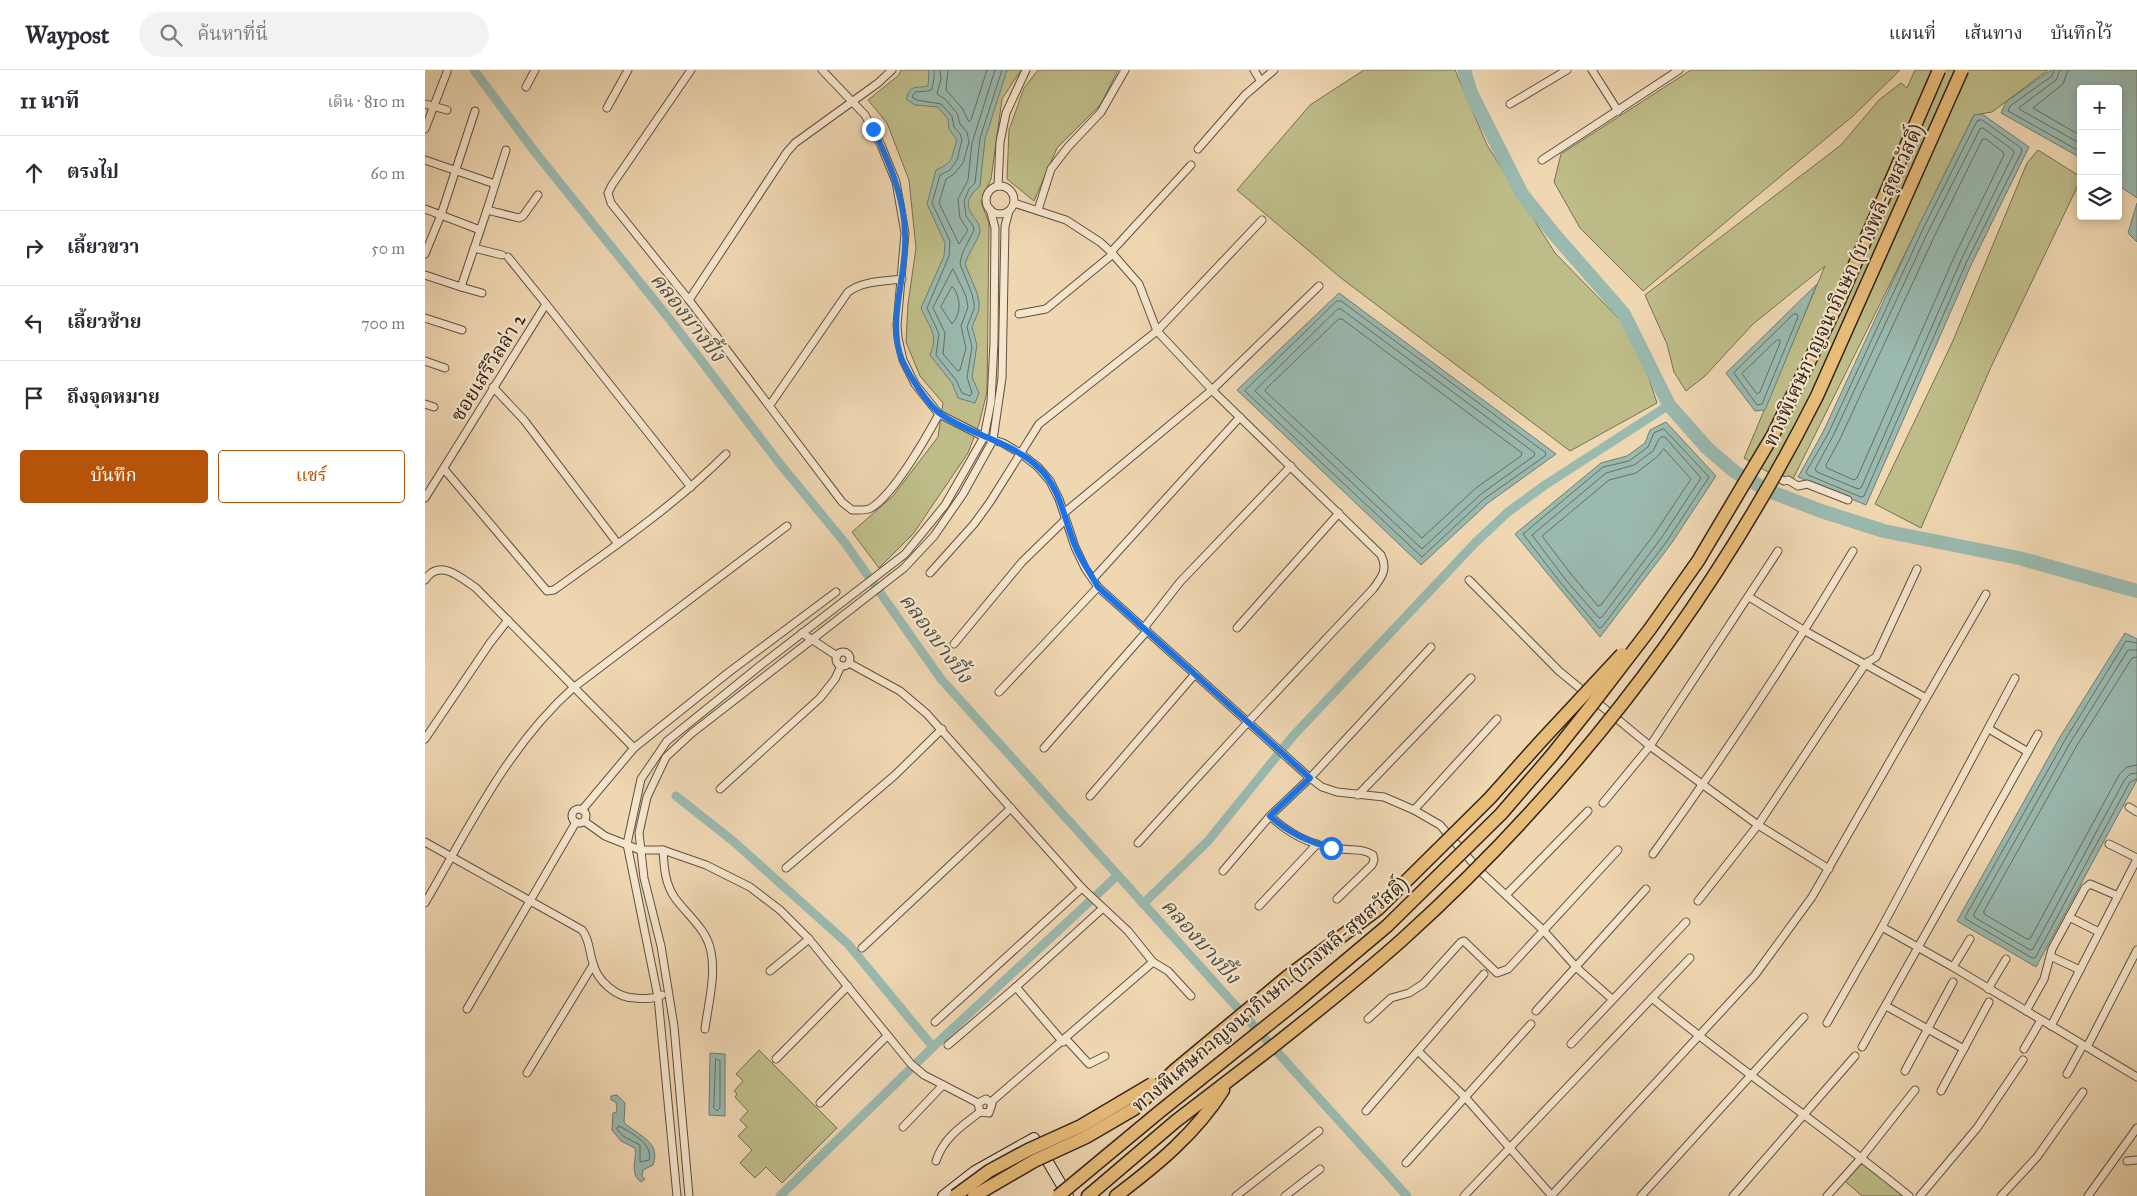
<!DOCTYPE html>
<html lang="th">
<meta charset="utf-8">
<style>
body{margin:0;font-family:"IM FELL Great Primer","Noto Serif Thai",serif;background:#f2f2f3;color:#2b2b33}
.controls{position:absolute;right:15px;top:15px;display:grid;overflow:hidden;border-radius:5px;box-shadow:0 2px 8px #0003}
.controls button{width:45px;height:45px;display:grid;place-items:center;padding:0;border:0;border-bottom:1px solid #e1e1e2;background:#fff;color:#2b2b33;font:25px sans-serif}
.stop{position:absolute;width:15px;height:15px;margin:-11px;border:4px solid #1a73e8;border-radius:50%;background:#fff}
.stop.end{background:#1a73e8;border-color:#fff;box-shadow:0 1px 5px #0008}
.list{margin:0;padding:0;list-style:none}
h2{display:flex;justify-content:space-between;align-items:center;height:65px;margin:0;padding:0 20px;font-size:21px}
h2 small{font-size:16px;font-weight:400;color:#7c7c81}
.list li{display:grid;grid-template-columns:32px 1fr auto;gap:15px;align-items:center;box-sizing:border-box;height:75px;padding:0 20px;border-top:1px solid #e1e1e2}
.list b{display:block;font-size:19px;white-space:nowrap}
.list em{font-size:16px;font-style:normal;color:#7c7c81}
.actions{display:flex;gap:10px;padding:15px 20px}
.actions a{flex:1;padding:11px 0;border:1px solid #b45309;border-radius:5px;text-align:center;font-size:18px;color:#b45309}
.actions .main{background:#b45309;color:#fff}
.icon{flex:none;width:28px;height:28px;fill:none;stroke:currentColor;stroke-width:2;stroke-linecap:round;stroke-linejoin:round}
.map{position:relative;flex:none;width:1712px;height:1126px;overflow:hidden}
header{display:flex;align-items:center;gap:30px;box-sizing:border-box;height:70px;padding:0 25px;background:#fff;border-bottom:1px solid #e1e1e2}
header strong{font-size:24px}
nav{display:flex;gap:28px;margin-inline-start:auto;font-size:18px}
.search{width:350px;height:45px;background:#f2f2f3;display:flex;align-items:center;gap:12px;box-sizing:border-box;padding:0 18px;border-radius:28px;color:#7c7c81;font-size:19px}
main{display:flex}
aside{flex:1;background:#fff}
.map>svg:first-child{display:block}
</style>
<header>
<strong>Waypost</strong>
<div class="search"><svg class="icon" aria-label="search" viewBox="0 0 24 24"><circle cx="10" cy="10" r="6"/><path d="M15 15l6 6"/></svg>ค้นหาที่นี่</div>
<nav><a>แผนที่</a><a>เส้นทาง</a><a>บันทึกไว้</a></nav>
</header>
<main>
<aside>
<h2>11 นาที<small>เดิน · 810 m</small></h2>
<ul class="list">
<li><svg class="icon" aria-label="ahead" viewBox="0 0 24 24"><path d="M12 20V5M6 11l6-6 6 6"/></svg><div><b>ตรงไป</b></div><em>60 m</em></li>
<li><svg class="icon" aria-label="right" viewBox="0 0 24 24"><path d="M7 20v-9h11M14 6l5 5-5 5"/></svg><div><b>เลี้ยวขวา</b></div><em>50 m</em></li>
<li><svg class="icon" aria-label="left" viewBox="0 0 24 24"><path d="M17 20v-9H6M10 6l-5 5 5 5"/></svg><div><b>เลี้ยวซ้าย</b></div><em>700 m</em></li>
<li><svg class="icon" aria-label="arrive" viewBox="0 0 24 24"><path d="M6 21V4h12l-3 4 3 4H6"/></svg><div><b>ถึงจุดหมาย</b></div></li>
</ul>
<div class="actions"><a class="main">บันทึก</a><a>แชร์</a></div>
</aside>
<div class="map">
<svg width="1712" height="1126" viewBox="0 0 1712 1126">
<rect width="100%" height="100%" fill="#efd7b2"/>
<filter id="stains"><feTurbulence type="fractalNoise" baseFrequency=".004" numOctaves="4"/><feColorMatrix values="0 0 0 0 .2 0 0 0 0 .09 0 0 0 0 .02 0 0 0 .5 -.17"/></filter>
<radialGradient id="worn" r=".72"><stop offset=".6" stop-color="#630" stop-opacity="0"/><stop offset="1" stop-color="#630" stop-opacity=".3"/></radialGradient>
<g fill="#bebd89" stroke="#787050">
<polygon points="476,0 596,0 577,29 566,109 556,132 564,153 562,322 554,354 543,383 488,464 454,498 427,462 468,426 513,367 518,333 495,306 481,272 483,234 491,178 484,110 462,53 443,30 474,5"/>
<polygon points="613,0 693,0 676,34 632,78 609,131 582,109 584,60 599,18"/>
<polygon points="939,0 1030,0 1062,75 1130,183 1209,264 1232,333 1145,381 916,208 812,120 885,35"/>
<polygon points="1266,0 1475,0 1428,46 1218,221 1155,158 1129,112 1136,84"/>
<polygon points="1490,0 1623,0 1567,42 1549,45 1365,415 1319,388 1400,196 1328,254 1280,306 1261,321 1249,302 1242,274 1220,225 1416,75 1454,30 1476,13 1482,18"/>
<polygon points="1613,80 1656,107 1656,109 1566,297 1496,458 1450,434 1527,273 1602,93"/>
<polygon points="334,980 412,1058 357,1113 341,1097 330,1108 315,1093 327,1080 313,1066 322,1057 315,1050 323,1041 310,1027 312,1024 309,1021 318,1011 311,1004"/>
<polygon points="1438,1090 1479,1126 1437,1126 1420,1111"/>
</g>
<g fill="#9ab9af" stroke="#707d72">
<path d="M504,0H582L560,69L555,116C528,139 556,146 555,161C554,169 543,183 540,194L552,223L554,232V240L547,257L552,275L547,307L554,323L550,333L533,328L527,313L505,285C514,263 504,258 496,238L519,186L520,173L502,134L511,100C531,91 525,88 532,70L524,59L523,49L513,37L490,35L481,29C486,14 489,19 503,16Z"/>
<polygon points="1626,0 1712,0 1712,128 1693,115 1693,19 1656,19 1656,88 1576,43 1581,32"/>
<polygon points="1557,44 1604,77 1547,193 1441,435 1373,407 1398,362 1493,157 1549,45"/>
<polygon points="1712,133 1712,172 1703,163"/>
<polygon points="1392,214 1340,340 1330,341 1301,303"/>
<polygon points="914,223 1131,384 1063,433 996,495 812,320"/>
<polygon points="1241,352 1291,406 1246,474 1175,567 1090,464 1176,393 1202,386 1220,373 1225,360"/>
<polygon points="1700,563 1712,569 1712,710 1611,897 1532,851 1635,667"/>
<polygon points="285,983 300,984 300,1046 284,1045"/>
<path d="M192,1025L200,1033L199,1052C211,1065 237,1071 228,1095L218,1100L217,1106L220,1109L216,1112C204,1103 212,1090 210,1078L196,1071L187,1060L188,1043L192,1042L191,1032L186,1030V1026Z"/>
</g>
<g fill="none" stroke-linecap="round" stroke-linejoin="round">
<g stroke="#666e62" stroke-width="1">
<polyline points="509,0 509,8 507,19 503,21 490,22 487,27 492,30 516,34 527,46 529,57 535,64 537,70 532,90 525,100 515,105 507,133 525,171 524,186 502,238 514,264 511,285 531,310 537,323 545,326 547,323 542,307 547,277 542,257 549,239 549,233 547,224 535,194 537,184 549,160 548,156 541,146 539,131 544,119 550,113 555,68 577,0"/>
<polyline points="515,0 516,9 512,24 520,29 532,43 535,54 542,62 544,72 538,93 529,104 521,109 514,133 534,174 543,160 535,148 533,129 543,110 547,73 570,0"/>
<polyline points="523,0 521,20 537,38 544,52 546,50 562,0"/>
<polyline points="1629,0 1627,6 1585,36 1583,41 1656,82"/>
<polyline points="1635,0 1631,10 1595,37 1594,39 1656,74"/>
<polyline points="1643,0 1638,14 1608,38 1656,66"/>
<polygon points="1557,50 1596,78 1597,81 1542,191 1439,426 1436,427 1383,405 1381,402 1403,364 1498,159 1552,51"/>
<polygon points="1558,58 1588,80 1589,83 1537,188 1436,418 1433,419 1392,402 1390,399 1408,366 1503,162 1555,59"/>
<polygon points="1561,69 1578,82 1579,85 1530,185 1432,408 1429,410 1402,398 1401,395 1415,369 1510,165 1557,70"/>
<polygon points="528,199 541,226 543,237 536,256 541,278 535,300 533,301 518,284 520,263 508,238"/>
<path d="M527,217L529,218C536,231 536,243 527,254L516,237Z"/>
<polygon points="912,231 916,231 1121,383 1120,386 1059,429 997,487 820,321"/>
<polygon points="913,239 916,239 1110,383 1109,386 1056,424 997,479 830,321"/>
<polygon points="1369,244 1372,244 1373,247 1337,334 1332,335 1309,303"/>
<polygon points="914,249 917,249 1097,383 1096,386 1051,418 997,468 840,321 841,319"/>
<polygon points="1352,270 1355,270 1355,273 1335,322 1332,324 1317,304"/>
<polygon points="1239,359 1284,407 1242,471 1177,557 1174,558 1135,512 1098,464 1178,397 1204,391 1223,377 1229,363"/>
<polygon points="1237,367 1240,367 1276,408 1237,467 1177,547 1174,548 1140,509 1107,465 1181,403 1209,395 1228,381 1234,369"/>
<polygon points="1239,379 1266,409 1230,463 1176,535 1173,536 1146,504 1117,466 1184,410 1211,403 1232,387"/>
<polyline points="1712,573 1701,571 1640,670 1540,847 1541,849 1607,888 1610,888 1705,712 1712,709"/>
<polyline points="1712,580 1703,580 1645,673 1549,844 1549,847 1605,880 1608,879 1700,709 1705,704 1712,703"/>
<polyline points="1712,587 1707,588 1651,677 1559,841 1559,844 1602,869 1605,869 1694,705 1702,697 1712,695"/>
<polygon points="291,989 295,991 295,1038 292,1041 289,1038"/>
<path d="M194,1056C205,1062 229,1074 224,1090L215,1092V1075L198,1066L192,1059Z"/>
</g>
<g stroke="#9ab9af" stroke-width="9">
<polyline points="49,0 110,82 246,251 355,394 420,473 516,609 982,1126"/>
<polyline points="251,726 308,771 423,874 508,977"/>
<polyline points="718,834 783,771 868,666 1050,473 1083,442 1120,415 1244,335"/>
<polyline points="355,1126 508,977 693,805"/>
</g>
<polyline stroke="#9ab9af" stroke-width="14" points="1039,0 1046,23 1097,124 1129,164 1199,244 1244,335 1282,378 1310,402 1344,421 1396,441 1459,461 1594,488 1712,521"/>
<defs>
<g id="street">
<path d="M266,0L187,115L183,123L186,133L264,230L417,432L427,440C433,440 441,441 446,438C469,424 501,368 514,344"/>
<polyline points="397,0 440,45 456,75 471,112 480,163 472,255 473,268 478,290 490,314 514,344 559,367 578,373 595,383 613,397 625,411 634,429 650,477 660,498 673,517 885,708 897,717 912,722 959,727 989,740 1015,755 1054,800 1118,860 1152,898 1187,929"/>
<polyline points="829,0 835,10"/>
<polyline points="1167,0 1193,41"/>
<polyline points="101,17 110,0"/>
<polyline points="0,34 22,40"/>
<polyline points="1085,34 1142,0"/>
<polyline points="182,38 203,0"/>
<polyline points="0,59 22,2"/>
<polyline points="773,79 820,25 849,0"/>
<polyline points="0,90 70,114"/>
<polyline points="1117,90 1254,0"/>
<polyline points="573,116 575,72 581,43 601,0"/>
<circle cx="575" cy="130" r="14"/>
<path d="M589,133L641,150L675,172L686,182L714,214L732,261L791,324L956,485C963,499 957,507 948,519L823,652L713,773"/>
<polyline points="0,139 55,160"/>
<polyline points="62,140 81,80"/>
<polyline points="613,140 626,99 643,77 676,42 700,0"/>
<polyline points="49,178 77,185"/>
<polyline points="686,182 766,95"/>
<polyline points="0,184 16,145 50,41"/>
<polyline points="0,205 36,217 62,140 94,148 98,146 113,125"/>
<polyline points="36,217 57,223"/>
<polyline points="264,230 362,82 370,73 453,13 467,0"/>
<polyline points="121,234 266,417"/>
<polyline points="594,244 621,239 688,184"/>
<polyline points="0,248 37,260"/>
<polyline points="0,291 20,298"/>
<polyline points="68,317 99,350 193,474"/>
<polyline points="0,334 9,337"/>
<path d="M345,335L423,222C437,211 459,211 477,209"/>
<path d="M19,399L122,521L129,520C189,477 250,435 301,384"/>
<polyline points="1350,406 1359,411 1363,410 1373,416 1382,414 1423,430"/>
<polyline points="0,428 121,234 83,187"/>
<polyline points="639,443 787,320 894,216"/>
<polyline points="505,503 549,454 565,432 614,354 732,261 837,150"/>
<polyline points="668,509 815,347"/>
<path d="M0,510C14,488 35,507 51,518L209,678"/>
<polyline points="1044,510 1134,601 1225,676 1333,755 1404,799"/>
<polyline points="1324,527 1380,561 1501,628"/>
<polyline points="719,558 755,512 866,396"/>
<polyline points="812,558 914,443"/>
<polyline points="377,563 412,586"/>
<polyline points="529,574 597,492 640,450"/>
<circle cx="418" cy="589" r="7"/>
<polyline points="424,593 475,621 502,644 657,818 703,861 728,892 743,901 766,926"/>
<polyline points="574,622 673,517"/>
<polyline points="1564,659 1603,682"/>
<polyline points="0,669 65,573 83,550"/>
<polyline points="619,678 722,561"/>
<polyline points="295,719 395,628 410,609 416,596"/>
<polyline points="933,725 1046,608"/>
<polyline points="665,726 770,604"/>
<polyline points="1178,733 1225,676 1353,481"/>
<polyline points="1704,737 1712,742"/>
<circle cx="154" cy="746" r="7"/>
<polyline points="157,740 209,678 304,602 411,522"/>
<polyline points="989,740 1072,649"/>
<path d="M845,746C862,762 884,774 907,778C921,781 936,777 948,785L949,790L947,795L912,829"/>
<polyline points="159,751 180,766 215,780 238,780 281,795 325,817 355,840 384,869 486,994 499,1005 553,1033"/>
<path d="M0,772L157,860C165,870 164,882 168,893C172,911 192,928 210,928C219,929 229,929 237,925"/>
<polyline points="1684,774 1712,788"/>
<path d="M238,780C239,797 240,814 250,828C263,846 282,859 286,882C291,906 283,935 280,959"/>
<path d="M1228,784C1299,686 1366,585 1428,481"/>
<polyline points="361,798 470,705 517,659"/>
<polyline points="798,801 845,746 885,708 1006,577"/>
<polyline points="1081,825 1163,741"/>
<polyline points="1273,831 1333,755 1441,593 1451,587 1492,499"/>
<path d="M0,833C44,758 82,677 148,618L362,456"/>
<polyline points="834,836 892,774"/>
<polyline points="1644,847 1674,862"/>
<polyline points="1457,857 1528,897 1712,1007"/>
<polyline points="437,878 586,738"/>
<polyline points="1625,886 1655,900"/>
<polyline points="1528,897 1545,869"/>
<polyline points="345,901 384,869"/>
<polyline points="591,917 638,972"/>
<polyline points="1563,919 1581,889"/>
<path d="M1227,928C1310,997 1400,1057 1484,1126"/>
<polyline points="1461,936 1539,979"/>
<polyline points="42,939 151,752"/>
<polyline points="1111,941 1221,819"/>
<polyline points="1601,941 1619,909 1627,879 1660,818 1665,814 1693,826"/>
<polyline points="943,949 966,928 984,923 998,914 1036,872 1039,871 1042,874 1072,903 1083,899 1193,780"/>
<polyline points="510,952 657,818"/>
<polyline points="1402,953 1457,857 1590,608"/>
<polyline points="1626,956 1712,789"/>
<polyline points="641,969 664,994 680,986"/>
<polyline points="1146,974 1261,852"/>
<polyline points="523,975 591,917 678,838"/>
<polyline points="1437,977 1613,664"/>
<polyline points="1662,977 1712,880"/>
<polyline points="1599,979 1616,950"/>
<polyline points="993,981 1040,1027 1127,1126"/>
<polyline points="351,989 423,916"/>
<polyline points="1480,1001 1528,912"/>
<polyline points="102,1003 168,895"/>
<polyline points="1642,1004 1658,975"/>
<polyline points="1516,1021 1564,932"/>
<polyline points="566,1032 728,892"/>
<polyline points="395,1033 462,966"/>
<polyline points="941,1041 1059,904"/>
<polyline points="478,1057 518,1015"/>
<path d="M511,1091C519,1067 537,1056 555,1042L564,1043L567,1034L561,1029L553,1033L555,1042"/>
<polyline points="1702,1091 1712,1090"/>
<polyline points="981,1093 1106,954"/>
<polyline points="252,1126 233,927 202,774 216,709 242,671 336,595 480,484 520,435 559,367 566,332 569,272 570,158 565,139"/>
<polyline points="264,1126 249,956 236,876 219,808 214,763 222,727 241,687 267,663 479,498 509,466 538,424 568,370 577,308 580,156 584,141"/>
<polyline points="811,1126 894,1061"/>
<polyline points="860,1126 895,1099"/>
<polyline points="1039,1126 1265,888"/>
<polyline points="1126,1126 1330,905 1387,827 1561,524"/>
<polyline points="1216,1126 1379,947"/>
<polyline points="1308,1126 1430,986"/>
<polyline points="1402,1126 1437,1087 1490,1020"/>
<polyline points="1495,1126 1552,1058 1598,990"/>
<polyline points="1576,1126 1612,1087 1658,1022"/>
<polyline points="1663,1126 1712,1058"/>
</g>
<polyline id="secondary" points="518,1126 550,1101 609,1068 643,1126"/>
<g id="highway">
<polyline points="663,1126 751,1051 846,978"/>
<path d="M691,1126C732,1095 771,1063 798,1020"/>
</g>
</defs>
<use href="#street" stroke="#61503d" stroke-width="9"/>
<use href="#secondary" stroke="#322316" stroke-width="12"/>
<use href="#highway" stroke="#322316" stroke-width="15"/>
<use href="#street" stroke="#f5e5cd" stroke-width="7"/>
<use href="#secondary" stroke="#f5e5cd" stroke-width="10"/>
<use href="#highway" stroke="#e8bc79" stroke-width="12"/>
<defs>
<g id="highway-bridge">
<path d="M846,978C891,942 937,906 979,868C1149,714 1289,531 1392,326L1537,0"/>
<polyline points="530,1126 564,1101 603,1080 656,1056 727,1014"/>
<polyline points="549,1126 609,1091 661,1067 709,1039 750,1000 862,907 953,839 1065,728 1117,670 1197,584"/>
<polyline points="633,1126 733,1043 874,930 962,856 1076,744 1127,685 1166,636 1225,559 1273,491 1348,365 1414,231 1514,0"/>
</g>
</defs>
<use href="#highway-bridge" stroke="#322316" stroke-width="15" stroke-linecap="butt"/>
<use href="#highway-bridge" stroke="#e8bc79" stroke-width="12"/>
</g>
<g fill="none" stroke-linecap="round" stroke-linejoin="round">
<path stroke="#1a73e8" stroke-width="6" d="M448,59C464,91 479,127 480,163C483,204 461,251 477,290C484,305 503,336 517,345C548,366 585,371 613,397C636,418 639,450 651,478C657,492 666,504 673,517L885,708L845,746C863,763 883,771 906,778"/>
</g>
<g text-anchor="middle" stroke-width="4.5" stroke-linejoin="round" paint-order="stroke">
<g font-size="20" fill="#322316" stroke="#f5e5cd">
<text transform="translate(1418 215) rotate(-65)" y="7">ทางพิเศษกาญจนาภิเษก (บางพลี-สุขสวัสดิ์)</text>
<text transform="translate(63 297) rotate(-58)" y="7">ซอยเสรีวิลล่า 2</text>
<text transform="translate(845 924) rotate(-40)" y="7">ทางพิเศษกาญจนาภิเษก (บางพลี-สุขสวัสดิ์)</text>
</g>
<g font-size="21" font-style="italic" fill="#515044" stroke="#f5e5cd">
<text transform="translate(263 247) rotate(52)" y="7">คลองบางปิ้ง</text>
<text transform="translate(511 568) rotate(53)" y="7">คลองบางปิ้ง</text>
<text transform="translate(776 871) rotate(48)" y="7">คลองบางปิ้ง</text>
</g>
</g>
<rect width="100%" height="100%" filter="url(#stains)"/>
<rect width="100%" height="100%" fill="url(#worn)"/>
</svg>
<div class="controls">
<button>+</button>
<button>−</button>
<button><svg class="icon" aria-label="layers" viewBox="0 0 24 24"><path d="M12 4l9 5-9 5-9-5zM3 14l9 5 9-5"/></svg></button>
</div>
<div class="stop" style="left:906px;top:778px"></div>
<div class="stop end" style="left:448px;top:59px"></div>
</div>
</main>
